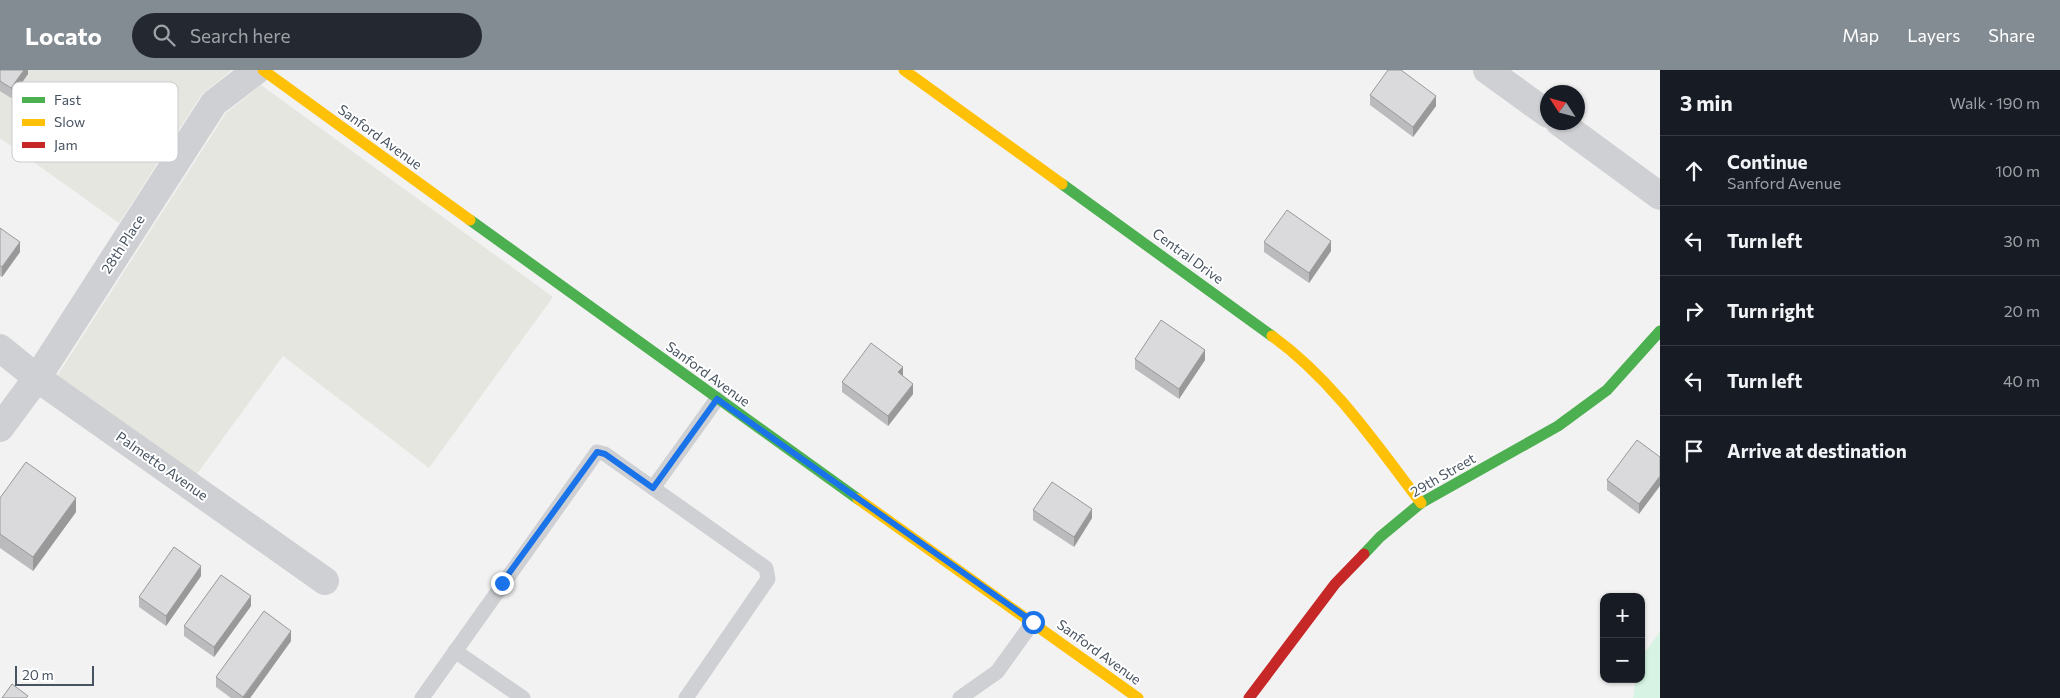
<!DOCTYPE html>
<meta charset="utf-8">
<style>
body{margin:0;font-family:Commissioner,sans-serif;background:#242831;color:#f1f3f6}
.controls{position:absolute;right:15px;bottom:15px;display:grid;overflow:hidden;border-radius:10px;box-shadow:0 1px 4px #0004}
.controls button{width:45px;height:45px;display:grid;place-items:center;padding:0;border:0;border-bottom:1px solid #363941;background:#171b24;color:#f1f3f6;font:25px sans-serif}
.compass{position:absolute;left:1540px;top:15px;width:45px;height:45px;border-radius:50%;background:#171b24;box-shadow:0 1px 4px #0004;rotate:306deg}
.scale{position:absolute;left:15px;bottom:12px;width:79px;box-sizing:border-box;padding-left:5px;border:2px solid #475360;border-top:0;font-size:14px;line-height:18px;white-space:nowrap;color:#475360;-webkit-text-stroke:4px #fff;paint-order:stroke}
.stop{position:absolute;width:15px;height:15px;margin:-11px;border:4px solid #1a73e8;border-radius:50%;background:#fff}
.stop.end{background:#1a73e8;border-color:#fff;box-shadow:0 1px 5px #0008}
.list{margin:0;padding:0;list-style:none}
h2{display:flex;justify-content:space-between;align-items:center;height:65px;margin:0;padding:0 20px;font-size:21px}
h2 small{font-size:16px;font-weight:400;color:#9ea1a6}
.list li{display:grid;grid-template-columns:32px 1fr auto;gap:15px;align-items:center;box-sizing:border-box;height:70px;padding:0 20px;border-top:1px solid #363941}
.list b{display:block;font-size:19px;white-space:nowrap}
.list p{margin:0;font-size:16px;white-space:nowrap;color:#9ea1a6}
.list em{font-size:16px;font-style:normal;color:#9ea1a6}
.icon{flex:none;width:28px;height:28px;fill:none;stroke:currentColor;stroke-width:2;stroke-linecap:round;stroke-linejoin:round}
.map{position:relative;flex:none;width:1660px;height:628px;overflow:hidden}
header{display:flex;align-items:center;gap:30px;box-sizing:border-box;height:70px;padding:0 25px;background:#838b93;color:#fff}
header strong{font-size:24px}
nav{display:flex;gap:28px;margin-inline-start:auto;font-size:18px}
.search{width:350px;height:45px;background:#242831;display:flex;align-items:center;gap:12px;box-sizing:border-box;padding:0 18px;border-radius:28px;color:#9ea1a6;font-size:19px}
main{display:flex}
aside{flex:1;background:#171b24}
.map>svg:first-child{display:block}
</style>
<header>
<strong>Locato</strong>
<div class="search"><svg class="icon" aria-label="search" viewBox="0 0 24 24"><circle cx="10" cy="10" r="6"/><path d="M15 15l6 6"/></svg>Search here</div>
<nav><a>Map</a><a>Layers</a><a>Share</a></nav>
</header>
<main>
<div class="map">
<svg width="1660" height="628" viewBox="0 0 1660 628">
<rect width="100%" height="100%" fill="#f3f2f2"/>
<g fill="#e6e6e0">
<polygon points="0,0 232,0 202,24 119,153 0,68"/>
<polygon points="261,15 553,227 429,398 283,286 197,404 57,306 226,43"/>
</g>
<polygon fill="#d6f3e3" points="1660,562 1660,628 1633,628 1636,609 1641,609 1641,588"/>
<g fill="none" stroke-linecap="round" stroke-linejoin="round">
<g stroke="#ced0d3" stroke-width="15">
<polyline points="653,418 766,498 768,509 686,628"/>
<polyline points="455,581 523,628"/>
<polyline points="422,628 597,382 605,384 653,418 717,329"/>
<polyline points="960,628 997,602 1033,552"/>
</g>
<g stroke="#ced0d3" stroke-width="28">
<polyline points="1487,0 1548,44"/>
<polyline points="1559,52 1660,126"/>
<polyline points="0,278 37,308 325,511"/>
<polyline points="0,358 37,308 214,33 257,0"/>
</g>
<g stroke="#4caf50" stroke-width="11">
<polyline points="1062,114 1272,266"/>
<polyline points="470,150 858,429"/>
<polyline points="1364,484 1380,467 1421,433 1558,356 1607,320 1660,261"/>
</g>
<g stroke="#ffc107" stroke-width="11">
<polyline points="263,0 470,150"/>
<polyline points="904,0 1062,114"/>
<path d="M1272,266C1333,310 1376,374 1421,433"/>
<polyline points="858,429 1138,628"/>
</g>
<polyline stroke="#c62828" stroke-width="11" points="1249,628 1335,514 1364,484"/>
</g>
<g fill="#bbbbbd">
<polygon points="0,0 28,0 28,4 11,28 0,21"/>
<polygon points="1370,25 1436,36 1413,67 1370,35"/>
<polygon points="0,158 20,182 2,207 0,206"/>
<polygon points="1264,172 1331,181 1309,213 1264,182"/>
<polygon points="1135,289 1205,290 1179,329 1135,299"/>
<polygon points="842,312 913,324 888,356 842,322"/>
<polygon points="1660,387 1639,444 1607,420 1607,410"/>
<polygon points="0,428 76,442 33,501 0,478"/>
<polygon points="1033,440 1092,448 1074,477 1033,450"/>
<polygon points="201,506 166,556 139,537 139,527"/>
<polygon points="251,536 214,587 184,566 184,556"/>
<polygon points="291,571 250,628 231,628 216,617 216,607"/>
</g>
<g fill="#99999a">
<polygon points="24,0 28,0 28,4 11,28 11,18"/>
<polygon points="1436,26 1436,36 1413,67 1413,57"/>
<polygon points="1331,171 1331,181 1309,213 1309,203"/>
<polygon points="20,172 20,182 2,207 2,197"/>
<polygon points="1205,280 1205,290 1179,329 1179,319"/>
<polygon points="903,297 903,307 898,302"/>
<polygon points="913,314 913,324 888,356 888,346"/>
<polygon points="1660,406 1660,416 1639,444 1639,434"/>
<polygon points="76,428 76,442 33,501 33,487"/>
<polygon points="1092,439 1092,448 1074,477 1074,467"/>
<polygon points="201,496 201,506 166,556 166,546"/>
<polygon points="251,526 251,536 214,587 214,577"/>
<polygon points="291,561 291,571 250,628 243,628"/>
</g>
<g fill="#dadadc" stroke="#99999a">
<polygon points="0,0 24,0 11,18 0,11"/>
<polygon points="1388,0 1401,0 1436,26 1413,57 1370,25"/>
<polygon points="1287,140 1331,171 1309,203 1264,172"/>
<polygon points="0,158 20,172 2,197 0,196"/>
<polygon points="1161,250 1205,280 1179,319 1135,289"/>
<polygon points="871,273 903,297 898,302 913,314 888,346 842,312"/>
<polygon points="1637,370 1660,387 1660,406 1639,434 1607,410"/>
<polygon points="26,392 76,428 33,487 0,464 0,428"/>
<polygon points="1052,412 1092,439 1074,467 1033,440"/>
<polygon points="174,477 201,496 166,546 139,527"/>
<polygon points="221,505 251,526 214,577 184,556"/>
<polygon points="264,541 291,561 243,627 216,607"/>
<polygon points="12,614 28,626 26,628 2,628"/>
</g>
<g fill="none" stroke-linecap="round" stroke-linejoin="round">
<polyline stroke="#1a73e8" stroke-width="6" points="502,513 597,382 605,384 653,418 717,329 1033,552"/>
</g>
<g text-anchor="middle" stroke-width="4" stroke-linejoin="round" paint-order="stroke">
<g font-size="14" fill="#475360" stroke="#fff">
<text transform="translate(380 67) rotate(36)" y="5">Sanford Avenue</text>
<text transform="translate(123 174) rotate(-57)" y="5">28th Place</text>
<text transform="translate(1188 186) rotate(36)" y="5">Central Drive</text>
<text transform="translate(708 304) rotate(36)" y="5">Sanford Avenue</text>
<text transform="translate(162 396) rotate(35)" y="5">Palmetto Avenue</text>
<text transform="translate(1443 405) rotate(-30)" y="5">29th Street</text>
<text transform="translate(1099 582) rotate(36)" y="5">Sanford Avenue</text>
</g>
</g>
<rect x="12" y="12" width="166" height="80" rx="8" fill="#fff" stroke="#c8cbcf" stroke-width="1"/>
<rect x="22" y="27" width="23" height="6" fill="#4caf50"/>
<rect x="22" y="49" width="23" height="7" fill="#ffc107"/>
<rect x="22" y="72" width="23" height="6" fill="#c62828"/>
<g font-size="14" fill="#475360">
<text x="54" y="35">Fast</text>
<text x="54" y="57">Slow</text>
<text x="54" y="80">Jam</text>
</g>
</svg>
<div class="controls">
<button>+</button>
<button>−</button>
</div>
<svg class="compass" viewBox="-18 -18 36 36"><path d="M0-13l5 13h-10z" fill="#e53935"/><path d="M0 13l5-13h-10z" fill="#9ea1a6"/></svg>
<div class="scale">20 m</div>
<div class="stop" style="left:1033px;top:552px"></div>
<div class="stop end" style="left:502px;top:513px"></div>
</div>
<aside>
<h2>3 min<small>Walk · 190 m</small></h2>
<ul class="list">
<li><svg class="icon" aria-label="ahead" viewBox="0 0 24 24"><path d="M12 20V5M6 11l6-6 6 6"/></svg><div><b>Continue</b><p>Sanford Avenue</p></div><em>100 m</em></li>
<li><svg class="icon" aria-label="left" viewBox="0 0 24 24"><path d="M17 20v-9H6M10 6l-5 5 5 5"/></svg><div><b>Turn left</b></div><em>30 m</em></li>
<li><svg class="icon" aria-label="right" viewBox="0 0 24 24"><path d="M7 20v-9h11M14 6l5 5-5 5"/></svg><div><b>Turn right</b></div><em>20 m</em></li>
<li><svg class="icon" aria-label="left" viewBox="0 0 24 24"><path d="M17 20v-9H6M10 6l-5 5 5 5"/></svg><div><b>Turn left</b></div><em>40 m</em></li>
<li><svg class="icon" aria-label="arrive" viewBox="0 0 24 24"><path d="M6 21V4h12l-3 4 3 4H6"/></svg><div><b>Arrive at destination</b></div></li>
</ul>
</aside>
</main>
